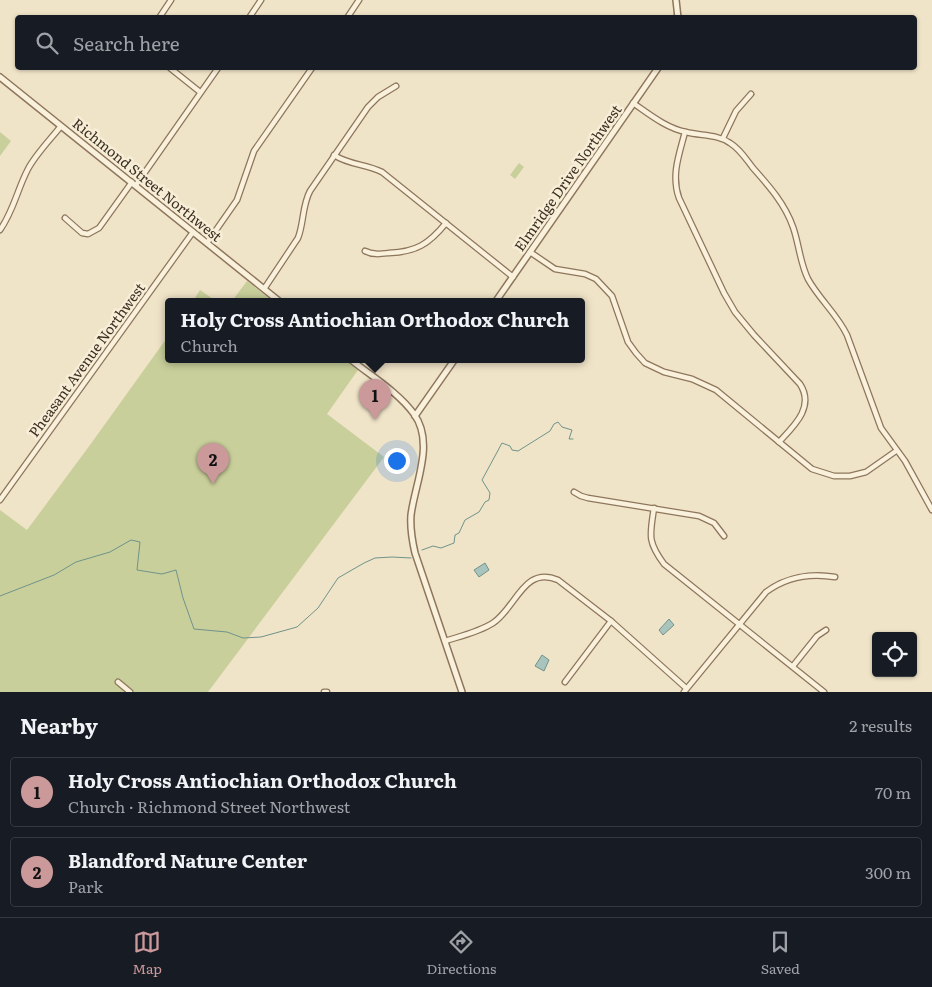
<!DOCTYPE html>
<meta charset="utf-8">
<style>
body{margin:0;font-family:Literata,serif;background:#242831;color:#f1f3f6}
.controls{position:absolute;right:15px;bottom:15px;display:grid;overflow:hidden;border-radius:5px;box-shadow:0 1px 4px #0004}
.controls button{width:45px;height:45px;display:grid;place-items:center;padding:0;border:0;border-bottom:1px solid #363941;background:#171b24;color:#f1f3f6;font:25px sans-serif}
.you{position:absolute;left:396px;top:460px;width:18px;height:18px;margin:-12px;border:4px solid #fff;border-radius:50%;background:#1a73e8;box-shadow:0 0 0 8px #1a73e833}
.badge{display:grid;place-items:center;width:32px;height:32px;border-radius:50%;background:#cc999b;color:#111;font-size:16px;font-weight:700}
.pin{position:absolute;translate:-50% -41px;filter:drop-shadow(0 1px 2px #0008)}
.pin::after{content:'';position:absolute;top:26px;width:18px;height:15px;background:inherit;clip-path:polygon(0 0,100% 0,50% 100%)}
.popup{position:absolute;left:165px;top:298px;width:420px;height:65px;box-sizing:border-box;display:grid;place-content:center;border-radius:5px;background:#171b24;filter:drop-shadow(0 1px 4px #0005);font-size:16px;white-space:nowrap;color:#9ea1a6}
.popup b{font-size:19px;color:#f1f3f6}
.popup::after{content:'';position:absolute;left:50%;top:100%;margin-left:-10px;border:10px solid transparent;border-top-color:#171b24}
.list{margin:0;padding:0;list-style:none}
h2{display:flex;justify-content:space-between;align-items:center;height:65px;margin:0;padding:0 20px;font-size:21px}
h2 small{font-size:16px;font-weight:400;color:#9ea1a6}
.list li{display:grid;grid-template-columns:32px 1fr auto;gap:15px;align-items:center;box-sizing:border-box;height:70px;margin:0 10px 10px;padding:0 10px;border:1px solid #363941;border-radius:5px}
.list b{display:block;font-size:19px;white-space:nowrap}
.list p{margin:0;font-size:16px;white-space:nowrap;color:#9ea1a6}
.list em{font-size:16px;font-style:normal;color:#9ea1a6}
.icon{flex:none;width:28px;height:28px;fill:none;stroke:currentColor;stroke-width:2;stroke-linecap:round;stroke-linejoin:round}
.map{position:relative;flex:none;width:932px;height:692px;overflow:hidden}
.search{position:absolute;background:#171b24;box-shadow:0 1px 4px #0004;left:15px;right:15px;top:15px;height:55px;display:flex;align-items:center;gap:12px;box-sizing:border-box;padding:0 18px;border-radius:5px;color:#9ea1a6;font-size:19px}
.sheet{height:225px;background:#171b24}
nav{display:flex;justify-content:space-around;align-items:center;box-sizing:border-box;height:70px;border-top:1px solid #363941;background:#171b24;font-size:14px;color:#9ea1a6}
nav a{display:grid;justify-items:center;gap:2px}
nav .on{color:#cc999b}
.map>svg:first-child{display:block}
</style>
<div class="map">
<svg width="932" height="692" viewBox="0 0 932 692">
<rect width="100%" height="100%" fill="#f0e4c8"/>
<g fill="#c9cf9b">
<polygon points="0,132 11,141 0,156"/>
<polygon points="519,163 524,167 515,179 510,175"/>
<polygon points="247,281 273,301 232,301"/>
<polygon points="200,290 216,301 193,301"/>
<polygon points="169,335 169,359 344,359 358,370 327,414 384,457 208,692 0,692 0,510 27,530 90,445"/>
</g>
<g fill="#a9c4bc" stroke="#6f938a">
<polygon points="485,563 489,570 479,577 474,570"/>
<polygon points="669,619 674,625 663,635 659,630"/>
<polygon points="542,655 549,660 544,671 535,666"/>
</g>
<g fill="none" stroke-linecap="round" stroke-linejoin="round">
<g stroke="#6f938a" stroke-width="1">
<polyline points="422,550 433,546 441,548 454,543 455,535 459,533 465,520 479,512 485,502 489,500 490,493 482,480 502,443 510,446 512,450 518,451 550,431 554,424 558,422 562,427 572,430 569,439 573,439"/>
<polyline points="0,596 54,575 76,562 110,552 131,540 140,542 137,570 162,574 176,570 183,598 194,629 227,632 243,638 261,637 297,627 318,608 338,578 364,563 375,558 392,557 411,558"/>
</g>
<defs>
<g id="minor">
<polyline points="159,18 171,0"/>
<polyline points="249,18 261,0"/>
<polyline points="347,18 359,0"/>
<polyline points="170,68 200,92"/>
<path d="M633,103C649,114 666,128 686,132C701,136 717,134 730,143C740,149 746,159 753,168C769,186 785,204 793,227C799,244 800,263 808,279C819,299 837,314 847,335L881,428L905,461L932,510"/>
<path d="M685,132C679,155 671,175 679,198L724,293L735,312L754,335L800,384C815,407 794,426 779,442"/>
<polyline points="723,138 736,111 751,94"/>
<path d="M334,155C349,165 366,164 382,172L513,277"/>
<polyline points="136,185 218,68"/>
<polyline points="65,218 82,233 88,234 99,228 132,182"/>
<path d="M0,230C14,210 17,190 28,169C36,154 50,140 61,126"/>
<polyline points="207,243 237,200 254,151 312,68"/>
<path d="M365,251C373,255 380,254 389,253C416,252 429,244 446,223"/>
<polyline points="530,252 555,269 585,274 596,279 612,296 628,342 636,353 645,363 664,372 692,379 716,390 812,469 834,476 850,476 866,472 896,451"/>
<path d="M264,289L298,238C304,223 302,206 310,191L368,107L378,97L396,86"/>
<polyline points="574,492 581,496 588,498 699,516 714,523 724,536"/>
<polyline points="0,500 193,232"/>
<path d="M654,508C650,535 647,541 664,564L824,692"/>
<path d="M445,641C461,636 479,632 493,623C516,608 524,565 558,580L611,621L686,688"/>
<polyline points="793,666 817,636 826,630"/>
<polyline points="118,682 130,692"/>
<polyline points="565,682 611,621"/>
<polyline points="324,692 327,692"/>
<path d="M684,692L766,592C786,577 811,573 835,577"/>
</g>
<g id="tertiary">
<polyline points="676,0 678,18"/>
<polyline points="0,77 279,301"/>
<polyline points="496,301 658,68"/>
<path d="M350,359C371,376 398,392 414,414C435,443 415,483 411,515C410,528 412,540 415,553L462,692"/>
<polyline points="415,416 455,359"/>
</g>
</defs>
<use href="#minor" stroke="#8d765c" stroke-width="7"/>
<use href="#tertiary" stroke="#8d765c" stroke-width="8"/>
<use href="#minor" stroke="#faf1dc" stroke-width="4.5"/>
<use href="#tertiary" stroke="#faf1dc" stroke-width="5"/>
</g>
<g text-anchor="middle" stroke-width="5" stroke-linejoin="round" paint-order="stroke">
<g font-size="14" fill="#3d2e20" stroke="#f7eed8">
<text transform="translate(568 178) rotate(-55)" y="5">Elmridge Drive Northwest</text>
<text transform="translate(147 180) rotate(39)" y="5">Richmond Street Northwest</text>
<text transform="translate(87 360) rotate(-54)" y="5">Pheasant Avenue Northwest</text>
</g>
</g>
</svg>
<div class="controls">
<button><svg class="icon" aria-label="locate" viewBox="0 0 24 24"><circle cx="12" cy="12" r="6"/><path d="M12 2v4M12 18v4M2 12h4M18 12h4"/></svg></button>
</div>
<div class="you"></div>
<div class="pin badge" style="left:375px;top:420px">1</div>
<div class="popup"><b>Holy Cross Antiochian Orthodox Church</b>Church</div>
<div class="pin badge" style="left:213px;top:484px">2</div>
<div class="search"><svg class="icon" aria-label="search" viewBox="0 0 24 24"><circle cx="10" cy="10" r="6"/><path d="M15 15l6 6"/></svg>Search here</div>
</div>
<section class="sheet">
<h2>Nearby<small>2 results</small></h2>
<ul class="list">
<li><span class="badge">1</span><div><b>Holy Cross Antiochian Orthodox Church</b><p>Church · Richmond Street Northwest</p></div><em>70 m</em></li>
<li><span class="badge">2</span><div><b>Blandford Nature Center</b><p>Park</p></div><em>300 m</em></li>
</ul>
</section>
<nav>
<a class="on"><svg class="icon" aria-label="map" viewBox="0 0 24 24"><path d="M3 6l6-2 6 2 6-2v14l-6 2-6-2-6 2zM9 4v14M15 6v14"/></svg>Map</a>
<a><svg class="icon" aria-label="directions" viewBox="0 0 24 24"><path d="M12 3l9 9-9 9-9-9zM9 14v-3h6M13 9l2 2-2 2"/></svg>Directions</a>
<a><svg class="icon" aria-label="saved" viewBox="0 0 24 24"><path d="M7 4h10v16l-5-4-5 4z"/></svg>Saved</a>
</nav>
